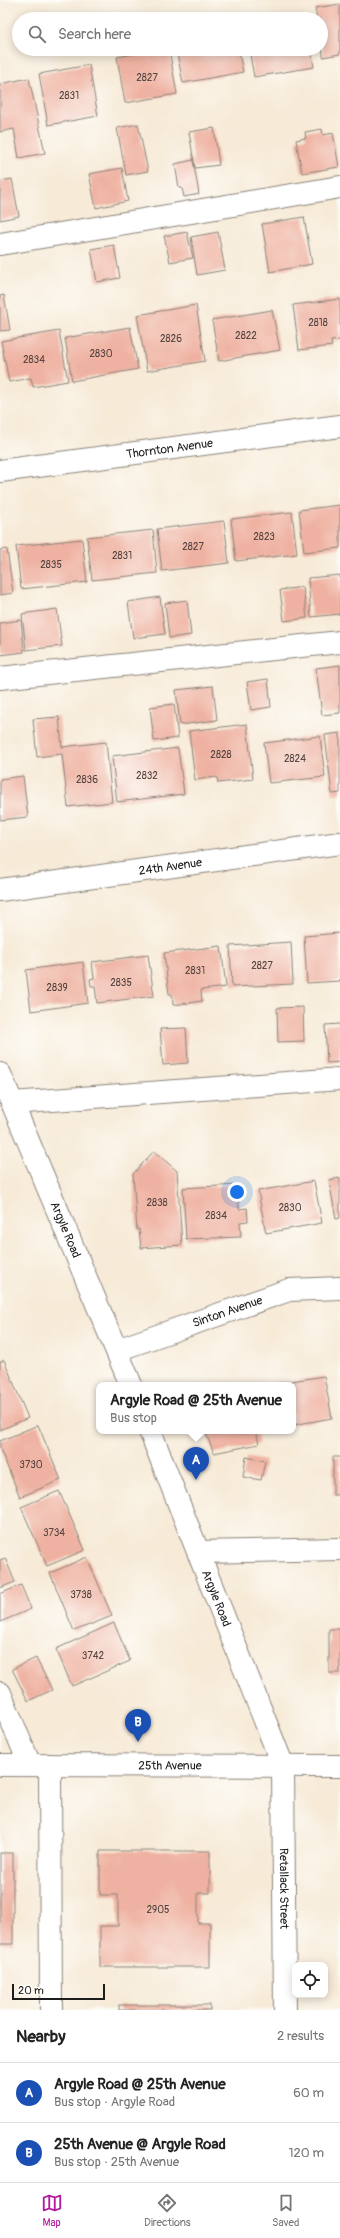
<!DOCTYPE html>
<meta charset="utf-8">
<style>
body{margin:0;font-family:Pangolin,sans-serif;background:#f6f6f6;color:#222}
.controls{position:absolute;right:12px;bottom:12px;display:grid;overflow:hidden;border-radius:8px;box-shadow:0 2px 10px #0003}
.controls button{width:36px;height:36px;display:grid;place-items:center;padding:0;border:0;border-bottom:1px solid #e0e0e0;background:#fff;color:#222;font:20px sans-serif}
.scale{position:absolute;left:12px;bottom:10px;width:93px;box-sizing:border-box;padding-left:4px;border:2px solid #1c1c1c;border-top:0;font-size:11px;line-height:14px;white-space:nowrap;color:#1c1c1c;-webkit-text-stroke:3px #fdfcf7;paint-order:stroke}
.you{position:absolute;left:237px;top:1192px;width:14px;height:14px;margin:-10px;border:3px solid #fff;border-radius:50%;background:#1a73e8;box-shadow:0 0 0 6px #1a73e833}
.badge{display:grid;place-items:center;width:26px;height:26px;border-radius:50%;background:#b5179e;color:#fff;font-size:13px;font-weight:700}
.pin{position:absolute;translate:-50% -33px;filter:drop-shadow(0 1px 2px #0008)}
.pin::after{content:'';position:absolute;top:21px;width:14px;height:12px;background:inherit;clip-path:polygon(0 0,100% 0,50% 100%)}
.popup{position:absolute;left:96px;top:1382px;width:200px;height:52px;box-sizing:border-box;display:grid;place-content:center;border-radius:8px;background:#fff;filter:drop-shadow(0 1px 3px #0005);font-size:13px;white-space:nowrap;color:#767676}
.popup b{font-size:15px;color:#222}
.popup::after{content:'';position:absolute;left:50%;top:100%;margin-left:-8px;border:8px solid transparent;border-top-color:#fff}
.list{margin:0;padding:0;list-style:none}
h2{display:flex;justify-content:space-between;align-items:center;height:52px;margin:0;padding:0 16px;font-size:17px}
h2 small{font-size:13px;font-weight:400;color:#767676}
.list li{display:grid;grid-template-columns:26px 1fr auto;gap:12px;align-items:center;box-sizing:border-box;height:60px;padding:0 16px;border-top:1px solid #e0e0e0}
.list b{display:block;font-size:15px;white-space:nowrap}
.list p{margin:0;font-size:13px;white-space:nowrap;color:#767676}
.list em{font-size:13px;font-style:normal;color:#767676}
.icon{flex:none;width:22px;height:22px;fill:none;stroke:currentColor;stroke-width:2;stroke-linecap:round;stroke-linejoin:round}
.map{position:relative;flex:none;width:340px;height:2010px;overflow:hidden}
.search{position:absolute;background:#fff;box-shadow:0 2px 10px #0003;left:12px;right:12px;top:12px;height:44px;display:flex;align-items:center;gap:10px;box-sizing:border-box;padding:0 14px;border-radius:22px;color:#767676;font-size:15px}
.sheet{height:172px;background:#fff}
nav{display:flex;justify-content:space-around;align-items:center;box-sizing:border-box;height:56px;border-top:1px solid #e0e0e0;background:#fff;font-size:11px;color:#767676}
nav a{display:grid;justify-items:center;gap:2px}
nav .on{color:#b5179e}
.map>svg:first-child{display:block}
</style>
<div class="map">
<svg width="340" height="2010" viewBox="0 0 340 2010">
<rect width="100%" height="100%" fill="#fdfcf7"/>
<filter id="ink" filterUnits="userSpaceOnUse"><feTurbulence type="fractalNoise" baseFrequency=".025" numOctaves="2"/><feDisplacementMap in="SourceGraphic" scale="8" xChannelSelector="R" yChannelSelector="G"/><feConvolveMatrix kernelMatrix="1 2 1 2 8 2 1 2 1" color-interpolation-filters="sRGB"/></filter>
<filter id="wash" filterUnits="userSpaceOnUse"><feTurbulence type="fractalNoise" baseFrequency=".012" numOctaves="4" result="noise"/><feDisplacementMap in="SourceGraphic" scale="16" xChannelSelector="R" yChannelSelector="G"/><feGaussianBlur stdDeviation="0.9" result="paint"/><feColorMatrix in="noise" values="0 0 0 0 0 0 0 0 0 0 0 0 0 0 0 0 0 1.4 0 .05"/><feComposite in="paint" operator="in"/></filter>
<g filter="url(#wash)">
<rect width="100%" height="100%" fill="#f7ead7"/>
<g id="blocks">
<g fill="#efb2a2">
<polygon points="340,4 340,54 323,57 321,19 317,19 315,8"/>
<polygon points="162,49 169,49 177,94 125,103 117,57"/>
<polygon points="176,49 238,49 243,72 183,83"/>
<polygon points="249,49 311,49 314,67 254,77"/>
<polygon points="89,65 98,116 48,125 39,74"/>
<polygon points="29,78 45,153 19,158 14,129 0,132 0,84"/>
<polygon points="138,124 148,171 126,175 117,128"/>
<polygon points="214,128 219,165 195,168 189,132"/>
<polygon points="322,129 323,135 333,133 339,167 302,173 296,140 306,138 305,132"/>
<polygon points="193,160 199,194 184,197 182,188 179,188 175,164"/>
<polygon points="122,168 128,201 96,208 89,174"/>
<polygon points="12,179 19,216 0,220 0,181"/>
<polygon points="304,217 312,264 270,272 262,224"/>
<polygon points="187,232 193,258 170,262 164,236"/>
<polygon points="218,232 225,270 197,275 191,237"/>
<polygon points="114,245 120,278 97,282 91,249"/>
<polygon points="4,295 10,330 0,331 0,296"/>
<polygon points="340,299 340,340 331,341 332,346 299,350 293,305"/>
<polygon points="196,305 205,361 147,371 137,315"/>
<polygon points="272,310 280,350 219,361 212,320"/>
<polygon points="130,327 138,369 72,381 65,338"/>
<polygon points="59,331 68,381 33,387 31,378 9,382 1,341"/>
<polygon points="340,505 340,548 304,552 299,510"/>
<polygon points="292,512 297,554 236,561 231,519"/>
<polygon points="224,521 229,563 162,571 157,529"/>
<polygon points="153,530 157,573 92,580 87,537"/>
<polygon points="82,539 87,582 21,589 16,546"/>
<polygon points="7,549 13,593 0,595 0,550"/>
<polygon points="340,575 340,614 311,617 308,578"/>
<polygon points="303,587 307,618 284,621 280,590"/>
<polygon points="160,597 165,634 133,638 128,602"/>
<polygon points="187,600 191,635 169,638 165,603"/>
<polygon points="57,609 62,646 26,650 22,614"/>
<polygon points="21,620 24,652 0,655 0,623"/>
<polygon points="340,665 340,713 322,715 316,668"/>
<polygon points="268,679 271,707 251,710 247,682"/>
<polygon points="213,686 217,720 180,725 176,690"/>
<polygon points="174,704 178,738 154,741 150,707"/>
<polygon points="59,717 62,747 106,742 112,802 68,807 62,754 37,757 33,719"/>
<polygon points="247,724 253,779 218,783 217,777 195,780 189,731"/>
<polygon points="340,733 340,793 332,794 325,735"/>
<polygon points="320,736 325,777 269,783 264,743"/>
<polygon points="178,748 184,794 117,802 112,756"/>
<polygon points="23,776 28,817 0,820 0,779"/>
<polygon points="340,933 340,981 307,983 304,936"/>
<polygon points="291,942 293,984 232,987 230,946"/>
<polygon points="221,946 226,987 201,990 202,1001 173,1005 172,994 169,994 164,953"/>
<polygon points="148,955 154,996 97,1003 95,986 91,986 90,979 94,978 92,962"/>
<polygon points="83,962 88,1003 31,1011 26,970"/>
<polygon points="303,1007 304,1041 278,1042 277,1008"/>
<polygon points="340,1024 340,1062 327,1063 325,1025"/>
<polygon points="186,1028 188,1063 163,1065 160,1029"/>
<polygon points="154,1151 177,1171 182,1245 141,1248 139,1229 137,1230 133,1174"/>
<polygon points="340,1178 340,1218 336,1219 329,1180"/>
<polygon points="314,1181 322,1223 266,1233 258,1191"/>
<polygon points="238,1185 239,1209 247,1208 248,1221 240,1222 241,1237 186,1239 183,1188"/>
<polygon points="4,1360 28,1418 0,1430 0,1362"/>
<polygon points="324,1376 332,1418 293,1425 293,1385 266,1385"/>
<polygon points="38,1425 61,1480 20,1497 0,1449 0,1441"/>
<polygon points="205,1431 256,1431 259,1444 214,1453"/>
<polygon points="246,1457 265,1461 261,1480 243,1477"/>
<rect x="333" y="1457" width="7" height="38"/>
<polygon points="59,1491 85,1550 47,1566 21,1507"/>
<polygon points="87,1557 112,1616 74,1631 50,1573"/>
<polygon points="5,1558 15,1582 0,1588 0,1560"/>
<polygon points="21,1585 31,1609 0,1622 0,1594"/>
<polygon points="114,1623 130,1661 72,1686 56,1649"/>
<rect x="329" y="1629" width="11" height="44"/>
<polygon points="36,1658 52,1690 28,1701 12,1669"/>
<polygon points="100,1851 210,1851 210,1893 198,1893 198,1923 210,1923 210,1967 100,1967 100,1926 118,1926 118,1895 100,1895"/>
<rect x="0" y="1853" width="13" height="91"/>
<rect x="119" y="2005" width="91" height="5"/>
</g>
</g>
</g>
<g filter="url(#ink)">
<use href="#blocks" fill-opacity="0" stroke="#8a837a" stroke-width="1"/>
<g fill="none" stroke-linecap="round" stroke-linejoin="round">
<defs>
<g id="minor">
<polyline points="0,244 340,187"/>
<path id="s1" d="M0,471L340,426"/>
<polyline points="0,678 340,642"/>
<path id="s2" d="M0,890L340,843"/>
<path id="s3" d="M0,1074L131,1385"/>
<polyline points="12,1103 340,1079"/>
<path id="s4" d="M117,1350L289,1290L340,1288"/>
<path id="s5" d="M150,1431L283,1766L285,2010"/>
<polyline points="199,1552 340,1549"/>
<polyline points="0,1693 30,1765"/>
<path id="s6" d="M0,1765L340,1766"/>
<polyline points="50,1765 51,2010"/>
</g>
</defs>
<use href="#minor" stroke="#8a837a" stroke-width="24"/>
<use href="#minor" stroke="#fff" stroke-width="22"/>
</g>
</g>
<g text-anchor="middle" stroke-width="3" stroke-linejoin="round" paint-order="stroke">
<g font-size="10" fill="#51423e">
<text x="147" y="81">2827</text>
<text x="69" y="99">2831</text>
<text x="318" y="326">2818</text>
<text x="246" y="339">2822</text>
<text x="171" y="342">2826</text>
<text x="101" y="357">2830</text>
<text x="34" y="363">2834</text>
<text x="264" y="540">2823</text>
<text x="193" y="550">2827</text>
<text x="122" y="559">2831</text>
<text x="51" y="568">2835</text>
<text x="221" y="758">2828</text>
<text x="295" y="762">2824</text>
<text x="147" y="779">2832</text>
<text x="87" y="783">2836</text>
<text x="262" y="969">2827</text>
<text x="195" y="974">2831</text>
<text x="121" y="986">2835</text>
<text x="57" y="991">2839</text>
<text x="157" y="1206">2838</text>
<text x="290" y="1211">2830</text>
<text x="216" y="1219">2834</text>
<text x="31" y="1468">3730</text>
<text x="54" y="1536">3734</text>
<text x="81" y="1598">3738</text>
<text x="93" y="1659">3742</text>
<text x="158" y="1913">2905</text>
</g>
<g font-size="12" fill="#1c1c1c" stroke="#fdfcf7">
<text dy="4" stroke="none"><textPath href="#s1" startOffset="171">Thornton Avenue</textPath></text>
<text dy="4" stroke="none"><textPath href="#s2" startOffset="172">24th Avenue</textPath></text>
<text dy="4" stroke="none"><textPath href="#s3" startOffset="169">Argyle Road</textPath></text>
<text dy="4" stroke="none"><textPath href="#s4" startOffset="117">Sinton Avenue</textPath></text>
<text dy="4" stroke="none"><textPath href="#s5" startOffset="180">Argyle Road</textPath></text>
<text dy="4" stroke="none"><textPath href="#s6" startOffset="170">25th Avenue</textPath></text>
<text dy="4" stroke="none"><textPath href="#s5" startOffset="483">Retallack Street</textPath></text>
</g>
</g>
</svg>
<div class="controls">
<button><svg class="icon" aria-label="locate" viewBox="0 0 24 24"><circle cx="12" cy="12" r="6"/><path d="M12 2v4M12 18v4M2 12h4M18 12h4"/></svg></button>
</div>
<div class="scale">20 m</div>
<div class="you"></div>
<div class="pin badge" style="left:196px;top:1480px;background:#1a4fb4">A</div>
<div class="popup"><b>Argyle Road @ 25th Avenue</b>Bus stop</div>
<div class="pin badge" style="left:138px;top:1742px;background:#1a4fb4">B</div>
<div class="search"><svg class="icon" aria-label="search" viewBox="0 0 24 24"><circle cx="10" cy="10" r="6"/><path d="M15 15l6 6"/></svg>Search here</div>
</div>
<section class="sheet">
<h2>Nearby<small>2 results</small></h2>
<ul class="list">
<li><span class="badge" style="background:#1a4fb4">A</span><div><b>Argyle Road @ 25th Avenue</b><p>Bus stop · Argyle Road</p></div><em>60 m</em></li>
<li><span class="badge" style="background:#1a4fb4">B</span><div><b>25th Avenue @ Argyle Road</b><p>Bus stop · 25th Avenue</p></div><em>120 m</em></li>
</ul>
</section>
<nav>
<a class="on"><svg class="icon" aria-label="map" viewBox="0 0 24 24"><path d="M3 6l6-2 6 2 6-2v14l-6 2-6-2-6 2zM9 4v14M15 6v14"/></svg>Map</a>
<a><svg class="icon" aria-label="directions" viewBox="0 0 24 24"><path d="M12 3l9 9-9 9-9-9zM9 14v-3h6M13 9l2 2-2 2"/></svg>Directions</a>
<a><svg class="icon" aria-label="saved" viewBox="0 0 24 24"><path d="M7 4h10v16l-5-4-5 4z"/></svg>Saved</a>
</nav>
